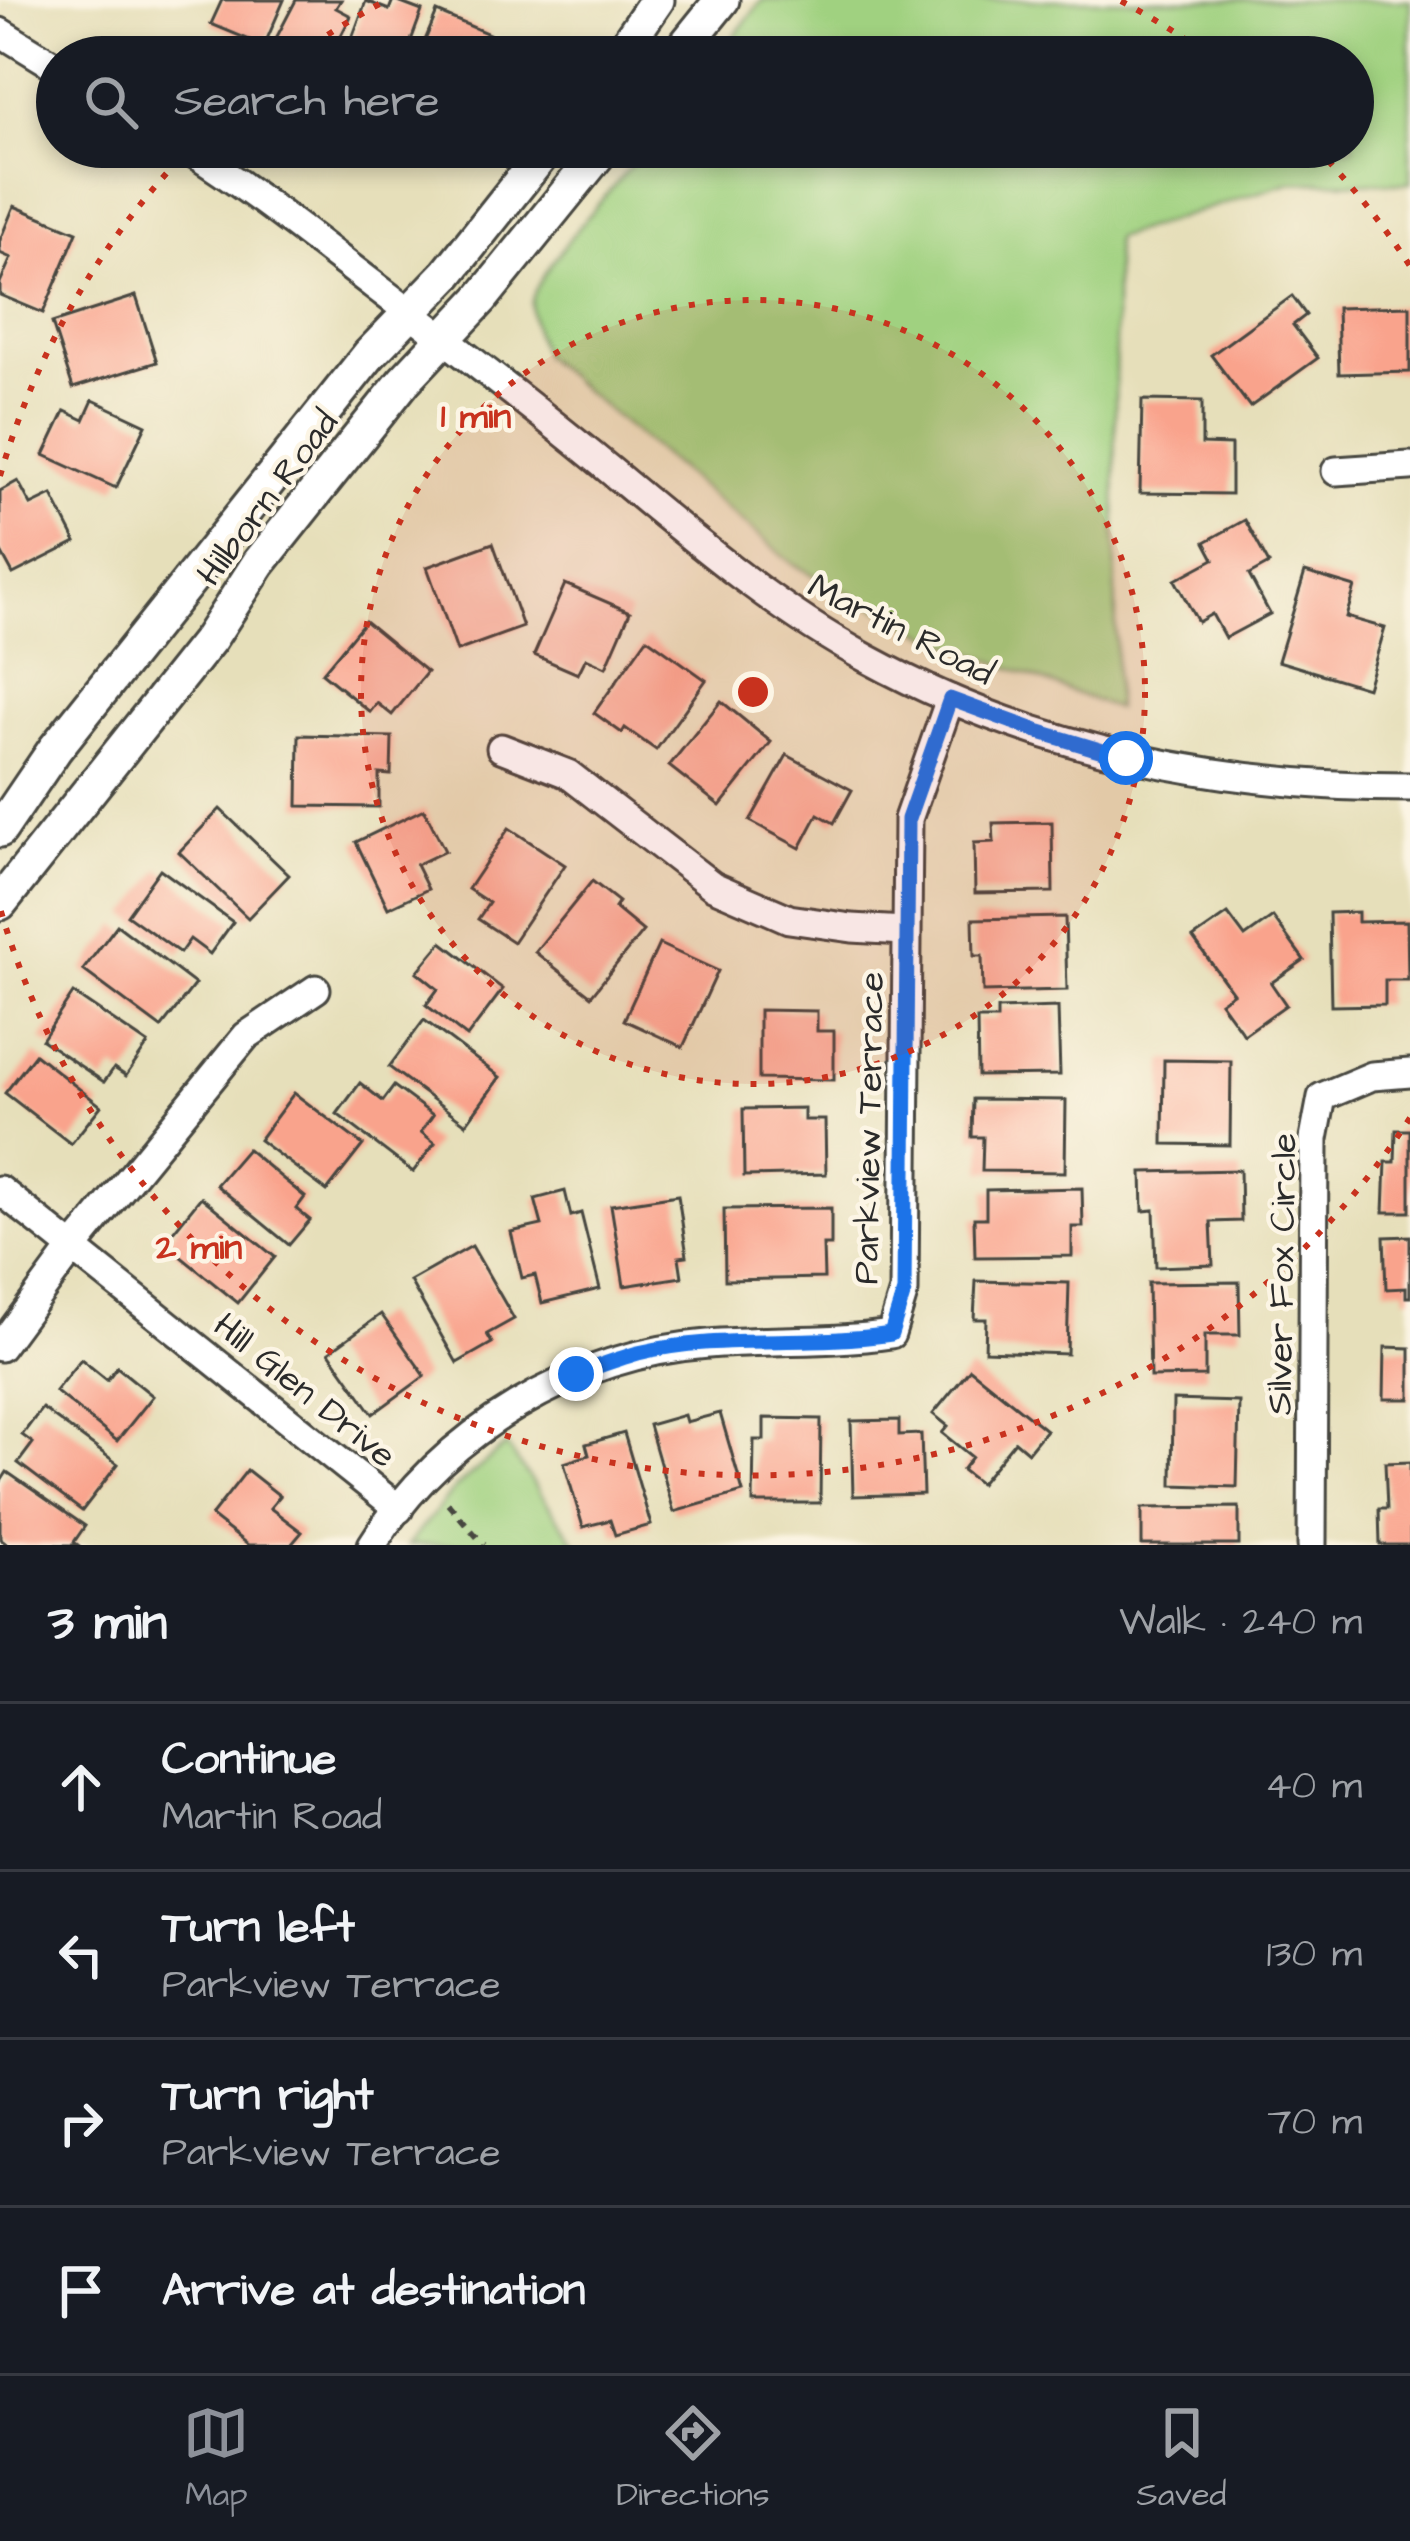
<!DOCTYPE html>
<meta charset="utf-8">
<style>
body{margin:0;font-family:"Architects Daughter",sans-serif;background:#242831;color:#f1f3f6}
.stop{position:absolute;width:36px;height:36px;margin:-27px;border:9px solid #1a73e8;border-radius:50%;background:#fff}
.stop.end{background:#1a73e8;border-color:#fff;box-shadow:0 3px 12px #0008}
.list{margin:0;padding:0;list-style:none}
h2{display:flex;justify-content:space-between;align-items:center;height:156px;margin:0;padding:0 48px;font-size:51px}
h2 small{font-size:39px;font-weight:400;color:#9ea1a6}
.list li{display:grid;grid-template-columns:78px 1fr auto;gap:36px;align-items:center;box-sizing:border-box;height:168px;padding:0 48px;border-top:3px solid #363941}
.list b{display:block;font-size:45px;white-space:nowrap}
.list p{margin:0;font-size:39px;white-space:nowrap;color:#9ea1a6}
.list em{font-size:39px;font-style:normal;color:#9ea1a6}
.icon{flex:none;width:66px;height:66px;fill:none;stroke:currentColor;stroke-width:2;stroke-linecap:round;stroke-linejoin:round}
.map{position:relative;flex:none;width:1410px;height:1545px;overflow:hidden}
.search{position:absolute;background:#171b24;box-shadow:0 6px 18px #0003;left:36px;right:36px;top:36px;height:132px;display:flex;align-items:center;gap:30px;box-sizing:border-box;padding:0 42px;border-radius:66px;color:#9ea1a6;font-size:45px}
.sheet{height:828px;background:#171b24}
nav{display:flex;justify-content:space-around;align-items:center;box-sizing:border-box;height:168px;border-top:3px solid #363941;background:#171b24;font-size:33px;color:#9ea1a6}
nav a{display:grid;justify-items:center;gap:6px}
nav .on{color:#8c9099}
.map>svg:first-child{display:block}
</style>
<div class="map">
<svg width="1410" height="1545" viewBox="0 0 1410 1545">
<rect width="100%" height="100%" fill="#fcf5e5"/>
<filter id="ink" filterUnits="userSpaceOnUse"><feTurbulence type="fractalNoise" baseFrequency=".00833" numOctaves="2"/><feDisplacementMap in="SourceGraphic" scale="24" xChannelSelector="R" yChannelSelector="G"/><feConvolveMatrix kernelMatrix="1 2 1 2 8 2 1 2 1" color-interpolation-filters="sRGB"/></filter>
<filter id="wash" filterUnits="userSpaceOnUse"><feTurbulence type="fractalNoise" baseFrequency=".004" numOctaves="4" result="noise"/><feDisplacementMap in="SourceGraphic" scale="48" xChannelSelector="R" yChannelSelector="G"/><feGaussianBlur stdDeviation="2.7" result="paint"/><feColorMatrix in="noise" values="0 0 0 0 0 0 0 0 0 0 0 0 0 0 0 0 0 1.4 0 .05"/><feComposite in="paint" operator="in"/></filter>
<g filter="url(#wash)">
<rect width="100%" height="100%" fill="#e6dfba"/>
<g fill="#a0d180" stroke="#667e56" stroke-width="3">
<path d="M762,0H1410V183L1291,182L1115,238L1116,709L938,640L793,564L544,357C538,341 529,319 532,301C539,266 621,179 647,147H1353V57H718Z"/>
<polygon points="506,1445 577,1545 408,1545 455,1488"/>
</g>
<g id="blocks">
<g fill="#f9a38c">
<polygon points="222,0 284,0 264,46 211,24"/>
<polygon points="296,0 341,0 336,8 351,16 330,57 294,57 272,46"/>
<polygon points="393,0 422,11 405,57 345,57 366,1 389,10"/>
<polygon points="437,12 489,34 480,57 418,57"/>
<polygon points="14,206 77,232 43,313 0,295 0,283 11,258 0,253 0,240"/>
<polygon points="136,296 157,362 73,388 52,323"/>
<polygon points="1292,296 1306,315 1293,325 1318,358 1250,407 1211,355"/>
<polygon points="1410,306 1410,372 1339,374 1337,308"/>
<polygon points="93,400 146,425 116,488 44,455 65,411 84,420"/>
<polygon points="1142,400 1202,401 1202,444 1231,445 1231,494 1140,493"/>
<polygon points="18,481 31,505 52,495 76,542 13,574 0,550 0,491"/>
<polygon points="1245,520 1269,564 1249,575 1270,614 1225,638 1212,614 1198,622 1175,580 1214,559 1205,542"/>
<polygon points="493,543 523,627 457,651 427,567"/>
<polygon points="1305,572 1355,587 1346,617 1385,628 1367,688 1278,661"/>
<polygon points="565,584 630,612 606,667 586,658 578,674 534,655"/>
<polygon points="365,621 427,672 392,715 377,703 370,712 322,673"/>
<polygon points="647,638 706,680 656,750 625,728 622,733 594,713"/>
<polygon points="721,701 771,742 720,806 669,766"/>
<polygon points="299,735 392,737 391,775 379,774 379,807 298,806"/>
<polygon points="787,755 852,790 834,823 818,814 800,848 750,821"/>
<polygon points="220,809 289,875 248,918 179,852"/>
<polygon points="424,809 445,851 416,865 428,889 388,908 356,842"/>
<polygon points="1052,822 1053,892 975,893 974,843 994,842 993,823"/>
<polygon points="509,828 565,865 513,942 478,919 489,903 468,889"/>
<polygon points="160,869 233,922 210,954 190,939 180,953 127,915"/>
<polygon points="592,881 619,902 615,908 643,931 591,996 535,952"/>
<polygon points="1358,912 1358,922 1407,921 1408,980 1385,980 1385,1005 1331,1006 1329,913"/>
<polygon points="1228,914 1245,937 1273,917 1304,960 1271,983 1286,1005 1244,1035 1220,1002 1233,993 1193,938"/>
<polygon points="1065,917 1067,990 983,992 982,956 974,956 973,919"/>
<polygon points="117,925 195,984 161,1028 83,970"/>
<polygon points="442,942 503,989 467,1037 426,1005 438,989 417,972"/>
<polygon points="659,944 718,971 683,1047 624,1020"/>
<polygon points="73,993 148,1044 126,1076 114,1068 104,1082 42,1040"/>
<polygon points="1058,1007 1060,1075 978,1076 977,1019 997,1019 997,1009"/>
<polygon points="759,1010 817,1011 817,1031 834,1031 834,1080 759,1079"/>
<polygon points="424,1020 500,1077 466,1124 389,1067"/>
<polygon points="35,1054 101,1106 71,1144 5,1093"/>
<polygon points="1164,1060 1231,1061 1230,1145 1163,1144"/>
<polygon points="360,1083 383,1101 394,1086 433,1115 421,1132 435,1143 413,1172 337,1114"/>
<polygon points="294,1093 363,1145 327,1191 259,1140"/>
<polygon points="973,1099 1066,1100 1065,1172 982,1171 983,1137 972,1137"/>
<polygon points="804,1108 804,1120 825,1120 826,1174 744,1176 743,1109"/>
<polygon points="1396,1130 1410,1130 1410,1212 1384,1212 1386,1162 1395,1162"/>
<polygon points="247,1149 305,1197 296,1209 310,1220 289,1245 216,1185"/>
<polygon points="1240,1170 1241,1221 1211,1222 1213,1265 1156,1267 1154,1210 1143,1211 1142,1172"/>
<polygon points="1082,1188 1083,1227 1072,1227 1072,1256 975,1257 974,1218 986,1218 986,1190"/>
<polygon points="565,1191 571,1216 581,1213 600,1289 542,1303 535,1275 522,1278 511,1232 542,1225 535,1199"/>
<polygon points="678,1195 687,1256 679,1257 682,1277 624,1286 611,1205"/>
<polygon points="201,1197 275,1257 238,1303 164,1243"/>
<polygon points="831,1208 831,1245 823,1245 824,1278 725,1280 724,1209"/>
<polygon points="1410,1236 1410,1297 1406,1297 1406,1288 1386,1289 1384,1237"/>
<polygon points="472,1246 514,1319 487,1334 492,1343 457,1363 410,1281"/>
<polygon points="976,1281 1069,1283 1067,1354 985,1351 986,1319 974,1319"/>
<polygon points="1239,1282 1240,1335 1205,1335 1205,1376 1150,1377 1148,1283"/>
<polygon points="381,1314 425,1376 373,1414 329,1352"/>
<polygon points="1385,1347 1410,1348 1410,1399 1384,1399"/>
<polygon points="81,1359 107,1380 117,1367 153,1396 117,1441 55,1391"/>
<polygon points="970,1369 1046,1430 1028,1452 1015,1441 980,1484 962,1470 972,1457 942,1433 948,1426 933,1414"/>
<polygon points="1173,1400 1239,1402 1237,1487 1172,1485"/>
<polygon points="42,1408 118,1464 82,1511 18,1463 33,1443 22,1435"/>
<polygon points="720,1413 743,1492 674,1512 649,1425 684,1415 686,1422"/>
<polygon points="764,1418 821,1419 820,1503 753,1503 754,1440 764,1440"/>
<polygon points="899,1420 899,1435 921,1434 923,1494 853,1496 851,1421"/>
<polygon points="624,1433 651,1525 615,1535 610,1520 583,1527 564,1463 589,1455 586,1444"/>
<polygon points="1410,1462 1410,1545 1380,1545 1379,1509 1387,1509 1385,1463"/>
<polygon points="247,1470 280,1496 270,1508 302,1532 291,1545 248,1545 211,1516"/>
<polygon points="7,1472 85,1526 74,1542 78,1545 8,1545 0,1539 0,1483"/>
<polygon points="1239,1507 1239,1545 1142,1545 1142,1508"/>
</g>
</g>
</g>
<g filter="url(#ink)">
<use href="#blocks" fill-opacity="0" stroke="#474640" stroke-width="3"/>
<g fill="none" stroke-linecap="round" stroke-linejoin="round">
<defs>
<g id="minor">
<polyline points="0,32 57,67"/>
<path d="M184,147C251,189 312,238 375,286C455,347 534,407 611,471C693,539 774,608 868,659C1035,750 1221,787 1410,787"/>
<polyline points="1336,471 1410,466"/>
<polyline points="501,748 568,774 713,886 789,919 852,928 905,931"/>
<polyline points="0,1190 399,1509"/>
<polyline points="0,1347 73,1248 246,1036 316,989"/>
<path d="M372,1545C443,1431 575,1354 708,1344C769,1339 830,1343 891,1334L904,1291L908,819L950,699"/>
<polyline points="1312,1545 1314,1139 1322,1097 1372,1076 1410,1073"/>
</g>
<g id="tertiary">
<polyline points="618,57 657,0"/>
<polyline points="676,57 722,0"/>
<polyline points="0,830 55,749 369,355 447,274 548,147"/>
<polyline points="0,903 210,639 259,563 404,381 481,299 604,147"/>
</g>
</defs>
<use href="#minor" stroke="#474640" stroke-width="33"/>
<use href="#tertiary" stroke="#474640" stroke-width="39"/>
<polyline stroke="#474640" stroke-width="6" stroke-dasharray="9 9" stroke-linecap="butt" points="448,1503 484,1545"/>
<use href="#minor" stroke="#fff" stroke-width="27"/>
<use href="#tertiary" stroke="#fff" stroke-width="33"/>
</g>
</g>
<g fill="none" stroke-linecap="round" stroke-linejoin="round" filter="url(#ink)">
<path stroke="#1a73e8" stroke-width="15" d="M576,1374C596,1367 617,1359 638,1353C720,1333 808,1347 891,1334L904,1292L908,819L950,699L1040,732L1126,758"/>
</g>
<circle cx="753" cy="692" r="392" fill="#c8321e" fill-opacity=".12"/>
<g fill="none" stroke="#c8321e" stroke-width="6" stroke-dasharray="6 12">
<circle cx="753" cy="692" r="392"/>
<path d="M1410 1118A783 783 0 0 1 0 908M0 476A783 783 0 0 1 190 148M298 55A783 783 0 0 1 385 1M1121 1A783 783 0 0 1 1208 55M1316 148A783 783 0 0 1 1410 266"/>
</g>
<g text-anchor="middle" stroke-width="9" stroke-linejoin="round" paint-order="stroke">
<g font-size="36" fill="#2b2b2b" stroke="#fcf5e5">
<text transform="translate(266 497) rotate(-53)" y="13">Hilborn Road</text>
<text transform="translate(902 628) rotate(27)" y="13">Martin Road</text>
<text transform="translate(867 1128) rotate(-89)" y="13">Parkview Terrace</text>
<text transform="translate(1280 1274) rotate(-89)" y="13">Silver Fox Circle</text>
<text transform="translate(306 1389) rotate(39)" y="13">Hill Glen Drive</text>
</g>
</g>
<circle cx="753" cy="692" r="18" fill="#c8321e" stroke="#fcf5e5" stroke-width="6"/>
<g font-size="36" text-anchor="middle" font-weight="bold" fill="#c8321e" stroke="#fcf5e5" stroke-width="9" stroke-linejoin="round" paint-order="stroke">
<text x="476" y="427">1 min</text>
<text x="199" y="1258">2 min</text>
</g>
</svg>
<div class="stop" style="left:1126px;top:758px"></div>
<div class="stop end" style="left:576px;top:1374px"></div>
<div class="search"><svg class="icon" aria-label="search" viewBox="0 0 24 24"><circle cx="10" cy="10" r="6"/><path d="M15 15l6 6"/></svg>Search here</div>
</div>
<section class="sheet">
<h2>3 min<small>Walk · 240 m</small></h2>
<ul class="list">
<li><svg class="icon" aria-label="ahead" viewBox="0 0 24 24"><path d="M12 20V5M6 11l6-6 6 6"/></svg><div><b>Continue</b><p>Martin Road</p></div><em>40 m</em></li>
<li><svg class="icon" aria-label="left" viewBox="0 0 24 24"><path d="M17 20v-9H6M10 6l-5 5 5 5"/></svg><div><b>Turn left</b><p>Parkview Terrace</p></div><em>130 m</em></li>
<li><svg class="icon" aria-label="right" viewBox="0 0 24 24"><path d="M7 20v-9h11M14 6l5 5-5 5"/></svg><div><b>Turn right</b><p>Parkview Terrace</p></div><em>70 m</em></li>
<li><svg class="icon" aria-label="arrive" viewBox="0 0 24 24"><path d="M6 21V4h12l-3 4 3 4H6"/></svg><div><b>Arrive at destination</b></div></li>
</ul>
</section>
<nav>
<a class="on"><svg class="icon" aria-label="map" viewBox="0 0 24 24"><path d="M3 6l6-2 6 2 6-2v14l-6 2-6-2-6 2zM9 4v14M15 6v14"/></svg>Map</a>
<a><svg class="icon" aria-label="directions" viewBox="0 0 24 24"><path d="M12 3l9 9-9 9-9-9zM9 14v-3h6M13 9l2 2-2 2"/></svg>Directions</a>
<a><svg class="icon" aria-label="saved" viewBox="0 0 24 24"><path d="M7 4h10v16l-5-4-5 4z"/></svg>Saved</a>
</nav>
